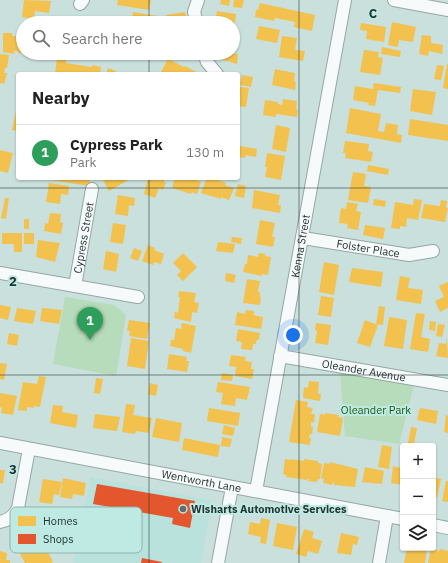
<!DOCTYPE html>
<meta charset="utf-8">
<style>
body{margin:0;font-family:"IBM Plex Sans",sans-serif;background:#f6f6f6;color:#222}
.controls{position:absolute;right:12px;bottom:12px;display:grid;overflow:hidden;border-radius:4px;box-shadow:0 1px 3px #0004}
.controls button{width:36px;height:36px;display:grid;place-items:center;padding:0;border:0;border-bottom:1px solid #e0e0e0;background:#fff;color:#222;font:20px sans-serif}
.you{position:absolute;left:293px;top:335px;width:14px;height:14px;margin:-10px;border:3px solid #fff;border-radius:50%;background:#1a73e8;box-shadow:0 0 0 6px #1a73e833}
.badge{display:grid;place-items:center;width:26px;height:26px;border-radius:50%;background:#b45309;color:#fff;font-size:13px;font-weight:700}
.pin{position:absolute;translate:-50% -33px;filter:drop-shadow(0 1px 2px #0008)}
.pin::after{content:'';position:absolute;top:21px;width:14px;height:12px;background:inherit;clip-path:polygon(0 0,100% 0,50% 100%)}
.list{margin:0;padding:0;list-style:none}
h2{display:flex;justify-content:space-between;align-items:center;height:52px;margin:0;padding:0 16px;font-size:17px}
h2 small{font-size:13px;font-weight:400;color:#767676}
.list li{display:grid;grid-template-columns:26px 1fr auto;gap:12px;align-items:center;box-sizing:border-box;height:56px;padding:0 16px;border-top:1px solid #e0e0e0}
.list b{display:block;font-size:15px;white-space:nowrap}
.list p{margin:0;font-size:13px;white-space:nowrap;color:#767676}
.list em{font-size:13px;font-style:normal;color:#767676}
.icon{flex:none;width:22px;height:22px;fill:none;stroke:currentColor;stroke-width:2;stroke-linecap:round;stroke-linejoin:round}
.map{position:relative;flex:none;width:448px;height:563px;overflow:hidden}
.search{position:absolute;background:#fff;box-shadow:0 1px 3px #0004;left:16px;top:16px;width:224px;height:44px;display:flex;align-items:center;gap:10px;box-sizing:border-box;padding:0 14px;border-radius:22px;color:#767676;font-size:15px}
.panel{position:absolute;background:#fff;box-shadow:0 1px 3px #0004;left:16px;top:72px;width:224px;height:108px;border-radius:4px}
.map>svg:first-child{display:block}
</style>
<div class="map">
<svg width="448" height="563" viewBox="0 0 448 563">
<rect width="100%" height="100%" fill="#c9e0dd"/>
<polygon fill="#bae2dd" points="90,477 212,500 201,563 74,563"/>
<g fill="#b6dcbb">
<polygon points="65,297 114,305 126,315 116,376 53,364"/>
<polygon points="340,372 414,385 399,444 345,436"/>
</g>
<g fill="#f2c14e">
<polygon points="24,0 51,1 49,13 35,11 34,19 22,17"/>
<polygon points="118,0 151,0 149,10 117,5"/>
<polygon points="221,0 230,0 229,6 220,4"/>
<polygon points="234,0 244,0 242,8 233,7"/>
<polygon points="260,3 315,15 312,31 294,27 295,22 275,18 274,21 255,17 256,10 258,10"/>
<polygon points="217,11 236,14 235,23 222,23 223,19 216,18"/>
<polygon points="133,12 157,16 156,23 131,23"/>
<polygon points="185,12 187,23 168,23 166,15"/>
<polygon points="392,22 416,27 413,42 399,40 398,47 388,45"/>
<polygon points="361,23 386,27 384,42 366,39 367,31 360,30"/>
<polygon points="259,26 280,30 277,43 256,39"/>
<polygon points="3,33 12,33 12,36 23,36 23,53 18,53 18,51 14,51 14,54 3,52"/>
<polygon points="422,35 431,36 431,43 443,45 442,54 429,51 428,56 419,54"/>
<polygon points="282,36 297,38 295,50 305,51 303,61 279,57"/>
<polygon points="382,47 401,51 400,57 381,54"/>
<polygon points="364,50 379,52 378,57 383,58 380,75 360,72"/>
<polygon points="87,53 100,53 99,58 86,56"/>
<polygon points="103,53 116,53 115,59 102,58"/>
<polygon points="134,53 149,53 143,60"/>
<polygon points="221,53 238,54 237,64 220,59"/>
<polygon points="0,54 9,55 7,68 5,68 4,73 7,73 4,84 0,83"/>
<polygon points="57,59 66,60 66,63 92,67 92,65 101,67 100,74 55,74"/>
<polygon points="168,59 184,67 185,66 200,74 160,74"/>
<polygon points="447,64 448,64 448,89 443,88"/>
<polygon points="437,65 444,66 441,80 434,79"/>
<polygon points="108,68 116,71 115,74 106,74"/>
<polygon points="275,69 295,73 294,81 296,82 295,90 272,85"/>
<polygon points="242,75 253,77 251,87 240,85"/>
<polygon points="374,83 401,87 400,93 378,90 375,106 368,105 369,103 353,100 355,86 373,89"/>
<polygon points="240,87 249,88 246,107 238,106"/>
<polygon points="413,89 436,92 432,115 410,111"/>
<polygon points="283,99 297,101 296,109 298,110 297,117 276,114 276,117 263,115 265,100 278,102 278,104 282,105"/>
<polygon points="350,108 381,114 378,131 384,132 386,123 398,125 397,134 402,135 401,143 346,133"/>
<polygon points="16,111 18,112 18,131 12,130"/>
<polygon points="410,119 448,125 448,141 408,135"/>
<polygon points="276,125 290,128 286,152 272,149"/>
<polygon points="345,141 369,144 368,151 373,152 371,162 345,158 346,153 343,153"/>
<polygon points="240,146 257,149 256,157 246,155 245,158 238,157"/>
<polygon points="0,150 13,153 8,173 0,171"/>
<polygon points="267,153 285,156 281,180 265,177 267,167 265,167"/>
<polygon points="368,165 389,169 388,175 367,171"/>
<polygon points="353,172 366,174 364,186 371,187 368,203 348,200"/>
<polygon points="51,178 90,178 89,186 51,180"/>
<polygon points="102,178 132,178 109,191"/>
<polygon points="148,178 165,178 164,182 166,183 163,190 159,188 155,198 144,194"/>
<polygon points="175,178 197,178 196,180 201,182 197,194 192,192 191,194 172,188"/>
<polygon points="207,178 211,178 226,183 225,185 234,188 229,200 221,197 221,199 201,193"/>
<polygon points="49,183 69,186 68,195 61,194 60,204 46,202"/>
<polygon points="238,184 246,186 244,198 235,196"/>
<polygon points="254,190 280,195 278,205 281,205 280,213 252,208"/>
<polygon points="118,195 135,198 134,206 129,205 128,216 115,214"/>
<polygon points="5,198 9,198 6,219 1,218"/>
<polygon points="374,199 386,201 385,207 373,205"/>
<polygon points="414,199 422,200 418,220 407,218 406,227 400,226 400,229 391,228 395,202 413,205"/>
<polygon points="441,200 447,201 446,208 448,208 445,222 421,218 424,204 440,206"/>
<polygon points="347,202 358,204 356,211 361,212 358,230 347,228 348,224 339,223 341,208 346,209"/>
<polygon points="50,213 61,214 60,222 63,223 61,234 44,231 45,223 48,224"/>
<rect x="24" y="219" width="5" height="10"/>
<polygon points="260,220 275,223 272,237 275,237 273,247 256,244"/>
<polygon points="113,223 126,225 123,244 110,242"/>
<polygon points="365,225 385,228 383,239 363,235"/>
<polygon points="2,233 22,233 22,252 14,252 14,244 2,244"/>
<rect x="24" y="233" width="10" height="11"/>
<polygon points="232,237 242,238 241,244 231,242"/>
<polygon points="38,240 60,243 55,262 36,257"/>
<polygon points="218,242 235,244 233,253 216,251"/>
<polygon points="148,245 155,248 154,250 164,254 161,264 154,262 153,265 142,261"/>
<polygon points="134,248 142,251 138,261 130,258"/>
<polygon points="106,251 119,254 116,272 103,269"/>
<polygon points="183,253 197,267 183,281 177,275 181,271 173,263"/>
<polygon points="259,253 266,254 265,256 271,257 268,275 262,274 262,276 243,272 245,264 247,264 248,255 258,257"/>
<polygon points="324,262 339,265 334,295 319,292"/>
<polygon points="352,268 383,272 381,287 349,282"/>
<polygon points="226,273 236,275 234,283 225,281"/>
<polygon points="400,276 410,278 408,288 423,290 421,304 396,300"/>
<polygon points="247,279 260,281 258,292 260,292 260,297 261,297 260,305 243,303"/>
<polygon points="448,282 448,308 440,312 435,301 444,297 439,286"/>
<polygon points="179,291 196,293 194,302 199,303 197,313 192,312 191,322 174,318 175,312 178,313 180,297 178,297"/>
<polygon points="321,296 334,298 331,317 318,315"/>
<polygon points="0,305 11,307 8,320 0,318"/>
<polygon points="379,306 385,307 383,325 376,324"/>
<polygon points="17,308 36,311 33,324 14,321"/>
<polygon points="42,308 62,310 59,324 40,321"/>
<polygon points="246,310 254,311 254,315 263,317 261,329 235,325 237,312 245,314"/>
<polygon points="416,313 425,314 421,337 430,339 428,352 410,349"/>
<polygon points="389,317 407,320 403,349 384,346"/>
<polygon points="129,320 150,323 147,339 129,336 130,331 127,331"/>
<polygon points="365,320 378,325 370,347 357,343"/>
<polygon points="430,321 436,322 435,331 429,330"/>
<polygon points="182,323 196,326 191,353 183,351 183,349 170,346 171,340 174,340 176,328 181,329"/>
<polygon points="316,323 331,325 328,345 315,343 317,331 315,330"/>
<polygon points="438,324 445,325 442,337 436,336"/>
<polygon points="238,329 260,333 259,340 257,339 256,344 253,344 252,350 241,349 242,342 236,341"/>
<polygon points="9,333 19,335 17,346 7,344"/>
<polygon points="131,338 149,341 145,369 127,366"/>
<polygon points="447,338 448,358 436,356 439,343 446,344"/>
<polygon points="169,354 187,357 186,361 189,361 187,372 167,369"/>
<polygon points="231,355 246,357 245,361 252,362 251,369 254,369 252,379 235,376 236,367 229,366"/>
<polygon points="0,363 7,364 4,380 0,379"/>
<polygon points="222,373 233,375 232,381 221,380"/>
<polygon points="39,376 46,377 40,407 34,406 34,408 27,407 27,411 18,410 23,382 37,384"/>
<polygon points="96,378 103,379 100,394 94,393"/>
<polygon points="309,381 319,382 318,394 321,394 320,401 303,398 304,387 308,388"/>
<polygon points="218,382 250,387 247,400 236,398 235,406 221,404 223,393 216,392"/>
<polygon points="150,383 158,385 156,396 148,394"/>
<polygon points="0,393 17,396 13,415 1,413 2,408 0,407"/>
<polygon points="296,400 308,402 307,407 313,408 311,414 315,414 314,423 311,422 311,427 313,427 312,434 310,434 309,438 311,438 310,445 289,442"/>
<polygon points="126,404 135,405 133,415 152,418 149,433 136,431 135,434 122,432"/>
<polygon points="53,405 63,406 62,412 78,415 76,428 50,423"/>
<polygon points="209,408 240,413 238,426 207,421"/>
<polygon points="420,408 438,411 436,424 417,420"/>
<polygon points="325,413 339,415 338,417 343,418 340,436 317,432 320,414 325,415"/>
<polygon points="95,414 120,417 117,431 93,428"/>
<polygon points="446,415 448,416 448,433 444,432"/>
<polygon points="156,418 182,423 179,442 152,437"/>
<polygon points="224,425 235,428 233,436 222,434"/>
<polygon points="411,427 417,428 414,444 408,443"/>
<polygon points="222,437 232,439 230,447 221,446"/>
<polygon points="184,438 220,445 218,457 182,450"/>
<polygon points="382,445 392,447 389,469 378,467"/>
<polygon points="285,459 291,460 291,459 304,461 304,459 318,461 318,463 322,464 320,479 318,479 317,482 308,481 309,479 307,479 307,480 286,477 286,475 283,474"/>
<polygon points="330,462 358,469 355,487 334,485 334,482 333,482 332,485 323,483 324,479 321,478 324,463 329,464"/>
<polygon points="393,466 401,468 401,472 403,472 403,485 391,483"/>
<polygon points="365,467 384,471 382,484 362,482"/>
<polygon points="0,470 5,470 3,483 0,483"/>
<polygon points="433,477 441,479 437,498 433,497"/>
<polygon points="63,478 86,483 84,496 73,494 72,499 60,497"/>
<polygon points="43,479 62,482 59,495 54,494 52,504 39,502"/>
<polygon points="446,481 448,481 448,502 442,501"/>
<polygon points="261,518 270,520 266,544 260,543 261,537 248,534 250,522 260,524"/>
<polygon points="277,523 297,527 293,550 273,546"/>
<polygon points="304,529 314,532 312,538 322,541 318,554 308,551 306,557 296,554"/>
<polygon points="341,533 359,537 357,545 353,544 351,555 337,553"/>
<polygon points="28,542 33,550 44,544 53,562 51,563 25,563 17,548"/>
<polygon points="407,548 427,548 425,563 404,563"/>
<polygon points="431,549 439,551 440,549 448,551 448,563 428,563"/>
<polygon points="0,551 7,553 6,560 10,560 10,563 0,563"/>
</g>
<g fill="#e4572e">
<polygon points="97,484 195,501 190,528 172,524 173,518 93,504"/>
<polygon points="142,558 162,562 161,563 141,563"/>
</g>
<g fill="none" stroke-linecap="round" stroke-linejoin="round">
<defs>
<g id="minor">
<polyline points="394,0 448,10"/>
<polyline points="80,4 83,0"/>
<polyline points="197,23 194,12 198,0"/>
<polyline points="204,53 207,62 217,74"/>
<path id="s1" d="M303,238L409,255L433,251"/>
<polyline points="0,273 138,297"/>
<path id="s2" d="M75,286L92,189"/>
<path id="s3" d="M280,356L448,385"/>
<path id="s4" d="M0,443L403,519"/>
<path id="s5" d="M256,491L345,0"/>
<path d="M0,522C9,520 14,516 18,508L29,449"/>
<polyline points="433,525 448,528"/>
<polyline points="218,563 232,487"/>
<polyline points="379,563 387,516"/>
</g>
</defs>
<use href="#minor" stroke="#95a7a4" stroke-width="14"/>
<use href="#minor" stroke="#f7fafa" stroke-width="12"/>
</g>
<path fill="none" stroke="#233432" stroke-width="1" stroke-opacity="0.55" d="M149,0V23M299,0V563M149,53V74M149,178V563M0,188H448M0,375H448"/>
<circle fill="#5d706e" stroke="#bfeae4" stroke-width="1.5" cx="183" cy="509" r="4"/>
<g text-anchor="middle" stroke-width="4" stroke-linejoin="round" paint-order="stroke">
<g font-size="11" fill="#233432" stroke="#bfeae4">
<text dy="4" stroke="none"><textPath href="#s2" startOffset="49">Cypress Street</textPath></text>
<text dy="4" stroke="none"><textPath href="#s5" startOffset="249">Kenna Street</textPath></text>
<text dy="4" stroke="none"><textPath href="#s1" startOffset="66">Folster Place</textPath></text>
<text dy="4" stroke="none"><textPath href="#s3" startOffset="85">Oleander Avenue</textPath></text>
<text dy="4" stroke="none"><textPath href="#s4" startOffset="205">Wentworth Lane</textPath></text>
</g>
<g font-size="11" fill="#1a5b13" stroke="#bfeae4">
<text x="376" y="414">Oleander Park</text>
</g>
<g font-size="11" font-weight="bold" fill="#233432" stroke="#bfeae4" text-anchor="start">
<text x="191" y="513">Wisharts Automotive Services</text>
</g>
</g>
<rect x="10" y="507" width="132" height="46" rx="6" fill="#bfeae4" stroke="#90b3af" stroke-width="1"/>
<rect x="18" y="516" width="18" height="10" fill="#f2c14e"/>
<rect x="18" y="534" width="18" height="10" fill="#e4572e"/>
<g font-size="11" fill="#233432">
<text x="43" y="525">Homes</text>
<text x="43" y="543">Shops</text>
</g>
<g font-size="13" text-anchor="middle" font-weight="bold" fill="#233432" stroke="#bfeae4" stroke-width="4" stroke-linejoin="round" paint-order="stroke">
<text x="373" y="18">C</text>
<text x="13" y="286">2</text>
<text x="13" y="474">3</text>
</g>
</svg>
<div class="controls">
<button>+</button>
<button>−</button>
<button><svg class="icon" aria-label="layers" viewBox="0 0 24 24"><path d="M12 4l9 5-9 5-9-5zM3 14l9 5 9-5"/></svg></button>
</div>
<div class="you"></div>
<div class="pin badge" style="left:90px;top:340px;background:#2e9e5b">1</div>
<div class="search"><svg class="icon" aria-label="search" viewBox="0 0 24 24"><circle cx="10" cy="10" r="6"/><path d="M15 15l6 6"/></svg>Search here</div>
<section class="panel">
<h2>Nearby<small></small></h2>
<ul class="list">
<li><span class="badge" style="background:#2e9e5b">1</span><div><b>Cypress Park</b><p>Park</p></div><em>130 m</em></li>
</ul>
</section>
</div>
